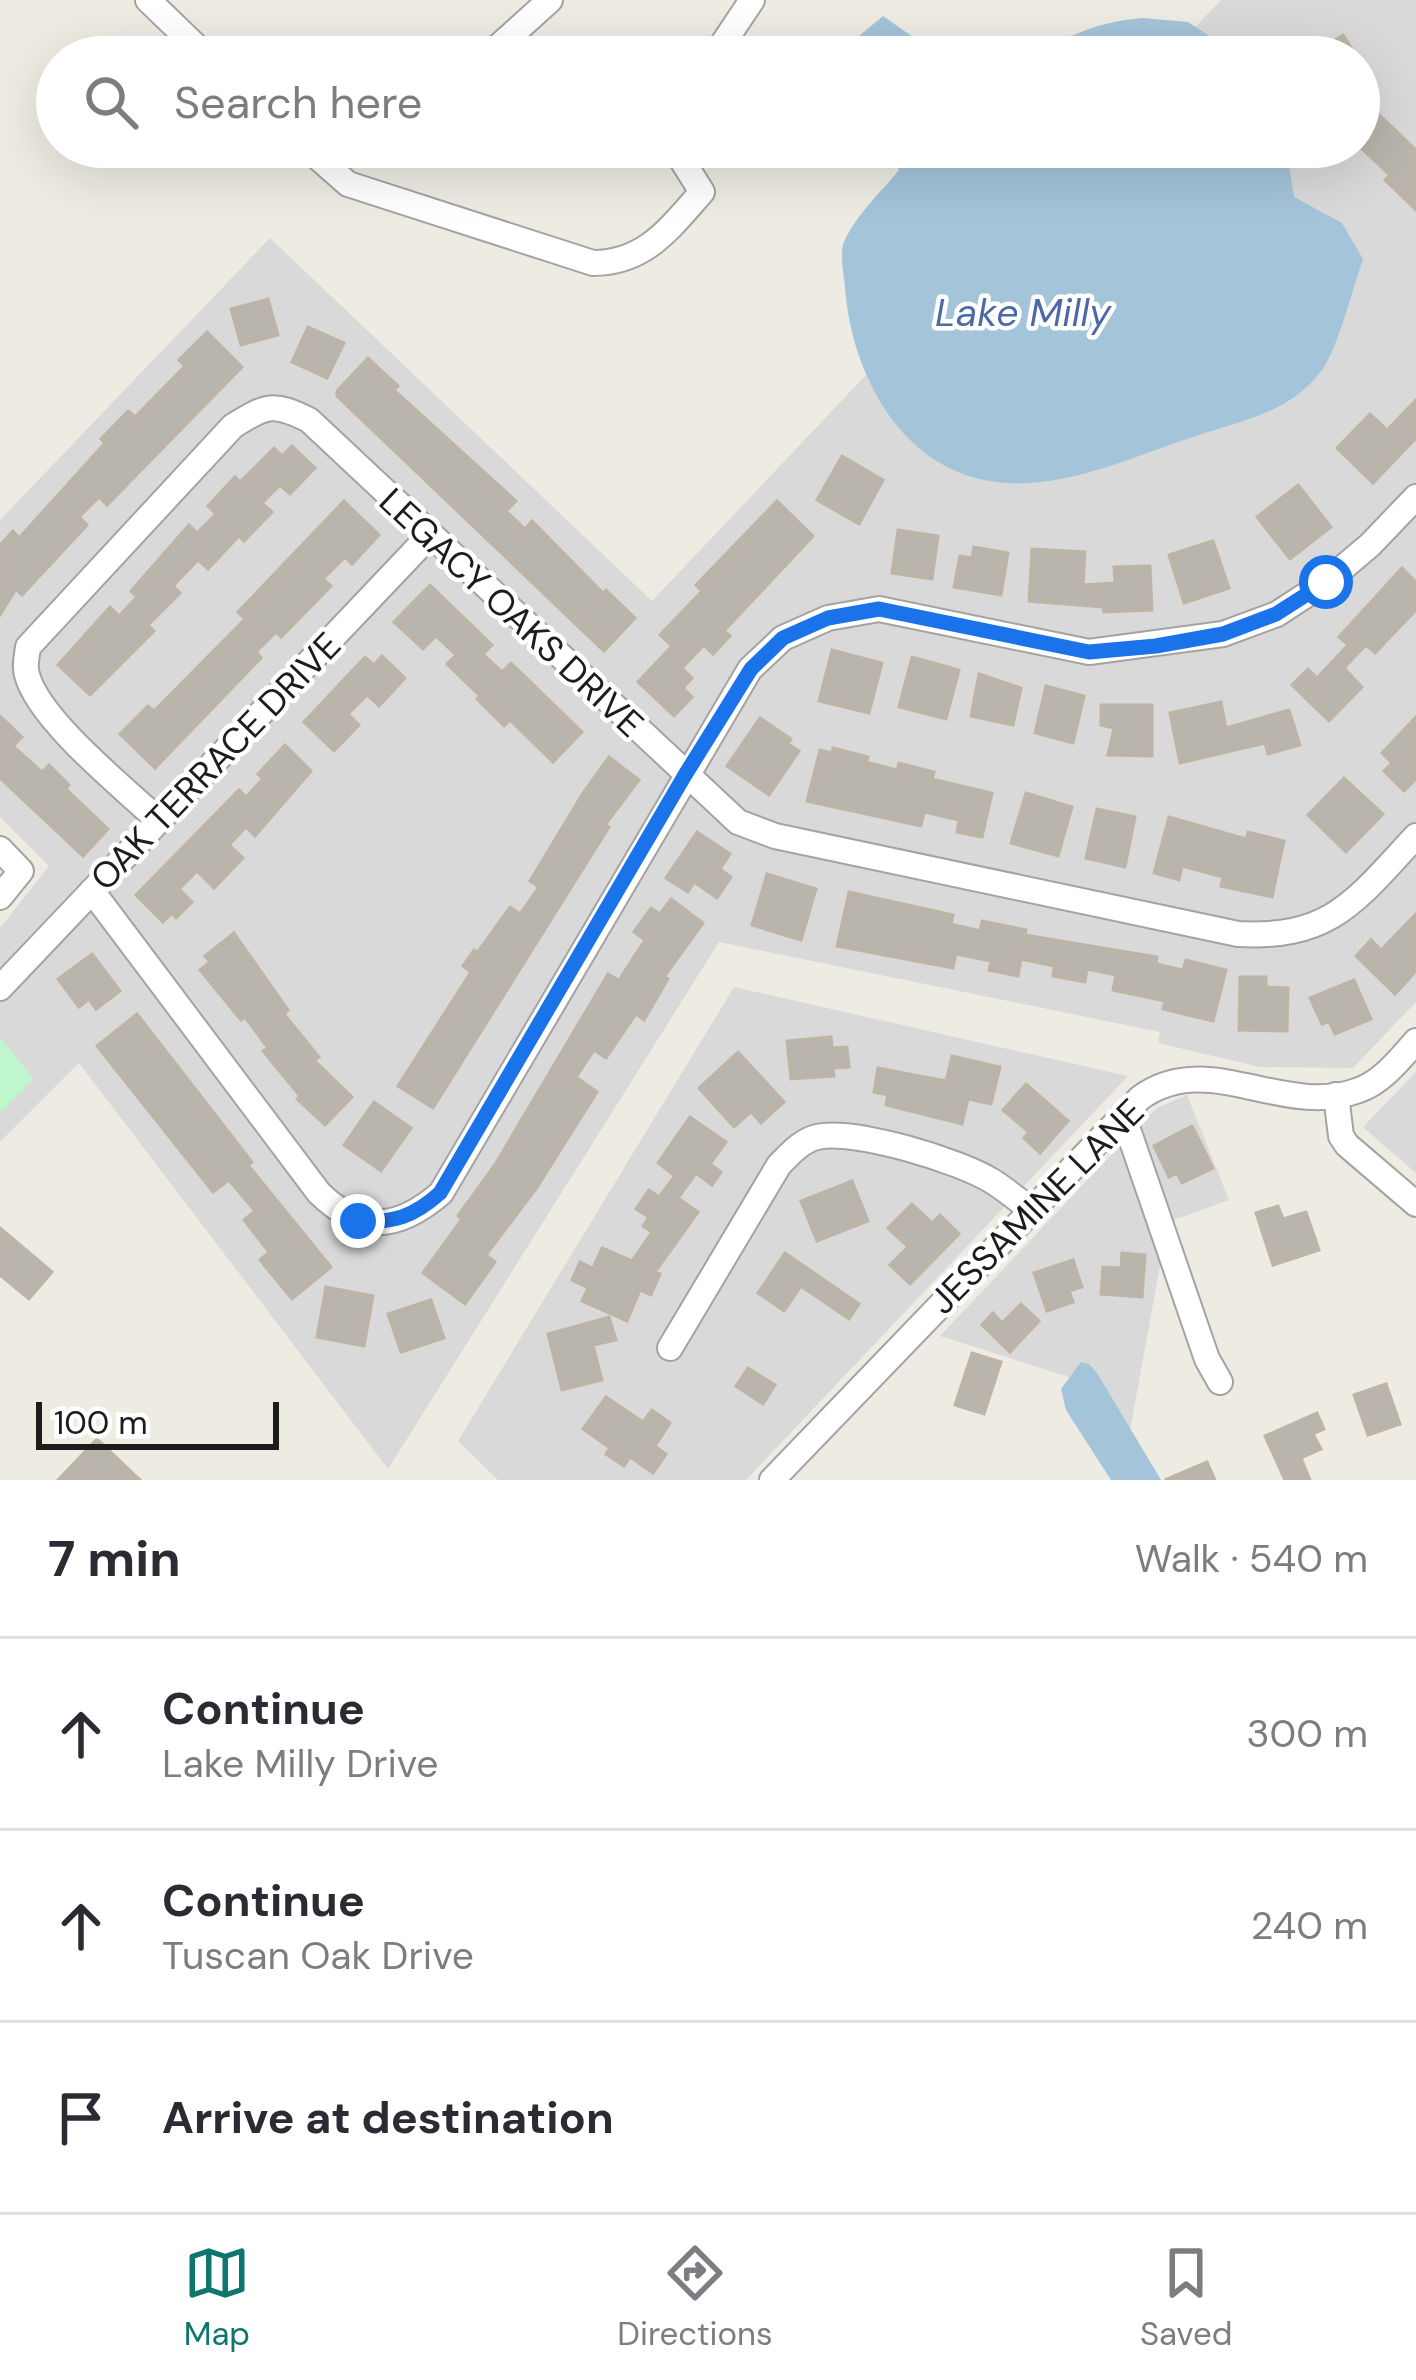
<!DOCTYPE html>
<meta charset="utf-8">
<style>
body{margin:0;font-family:"DM Sans",sans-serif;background:#f7f7f7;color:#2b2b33}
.scale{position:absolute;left:36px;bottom:30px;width:243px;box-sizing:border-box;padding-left:12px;border:6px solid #1c1c1c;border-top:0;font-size:33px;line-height:42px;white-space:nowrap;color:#1c1c1c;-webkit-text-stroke:9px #fff;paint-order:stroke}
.stop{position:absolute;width:36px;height:36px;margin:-27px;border:9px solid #1a73e8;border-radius:50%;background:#fff}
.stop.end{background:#1a73e8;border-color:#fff;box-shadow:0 3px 12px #0008}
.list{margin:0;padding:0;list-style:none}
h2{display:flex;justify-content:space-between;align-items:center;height:156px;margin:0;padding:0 48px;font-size:51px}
h2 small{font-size:39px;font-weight:400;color:#7c7c81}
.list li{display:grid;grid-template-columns:78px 1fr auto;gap:36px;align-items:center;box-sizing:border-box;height:192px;padding:0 48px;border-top:3px solid #e1e1e2}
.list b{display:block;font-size:45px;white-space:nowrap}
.list p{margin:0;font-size:39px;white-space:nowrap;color:#7c7c81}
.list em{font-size:39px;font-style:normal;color:#7c7c81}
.icon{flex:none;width:66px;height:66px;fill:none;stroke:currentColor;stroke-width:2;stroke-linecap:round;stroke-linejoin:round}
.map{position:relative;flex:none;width:1416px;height:1480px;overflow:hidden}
.search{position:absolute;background:#fff;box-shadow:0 12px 48px #0002;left:36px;right:36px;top:36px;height:132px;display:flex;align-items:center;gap:30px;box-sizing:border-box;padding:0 42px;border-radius:66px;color:#7c7c81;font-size:45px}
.sheet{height:732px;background:#fff}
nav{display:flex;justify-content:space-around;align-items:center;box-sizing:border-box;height:168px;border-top:3px solid #e1e1e2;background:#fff;font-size:33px;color:#7c7c81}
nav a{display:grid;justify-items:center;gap:6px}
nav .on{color:#0f766e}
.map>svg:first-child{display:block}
</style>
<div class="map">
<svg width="1416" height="1480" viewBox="0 0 1416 1480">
<rect width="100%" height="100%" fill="#edebe2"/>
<g fill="#dad9d9">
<polygon points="1221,0 1416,0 1416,1002 1353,1068 1260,1067 1158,1043 1160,1032 719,942 388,1469 79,1063 0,1142 0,928 49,866 0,817 0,520 270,238 652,601 1082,147 1359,147 1359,57 1167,57"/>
<polygon points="734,987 1128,1076 746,1480 498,1480 458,1441"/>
<polygon points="1416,1072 1416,1173 1363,1127"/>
<polygon points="1187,1095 1229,1200 1168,1222 1125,1458 1075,1379 940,1336 1142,1122 1157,1108"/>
</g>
<polygon fill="#c0f6ce" points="0,1037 34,1079 0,1113"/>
<g fill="#a4c4d9">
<polygon points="883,16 913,37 933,57 834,57"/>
<path d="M1143,18L1188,22L1242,57H1029C1068,36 1099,21 1143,18Z"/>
<path d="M843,147H1286L1294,197L1342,223L1363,259C1353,287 1338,348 1322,370C1290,413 1243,420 1196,436C1130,457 1055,495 984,480C897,462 851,370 845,287C844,274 839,254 844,242C856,215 881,192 899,170L894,162L862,168Z"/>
<polygon points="1081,1362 1089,1364 1097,1373 1161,1480 1111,1480 1066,1410 1061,1389"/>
</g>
<g fill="#b9b4ac" stroke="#beb4a5" stroke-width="3">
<polygon points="1343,35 1357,57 1308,57"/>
<polygon points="1368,104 1416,150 1416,210 1385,180 1390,175 1359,146 1359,113"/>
<polygon points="268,299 278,335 241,345 231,309"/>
<polygon points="308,327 344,343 327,378 292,362"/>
<polygon points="207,332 242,367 107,505 99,497 79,517 87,525 22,595 16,589 0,615 0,545 13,531 19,538 105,443 101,439 128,411 135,417 185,366 179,360"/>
<polygon points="368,358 398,386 394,390 516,501 506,511 525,529 532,521 603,593 606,590 635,618 604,651 337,396 337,391"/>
<polygon points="1416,400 1416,438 1373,483 1337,448 1370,414 1387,430"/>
<polygon points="292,446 315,468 290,494 280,485 262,503 272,512 244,541 239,536 208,569 198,560 173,586 180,593 148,625 154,631 90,695 58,665 110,607 119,616 137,597 131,591 189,525 197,533 216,514 208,506 235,477 240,482 274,448 282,456"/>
<polygon points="842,456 883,480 859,524 817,500"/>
<polygon points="1298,485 1331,527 1290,559 1257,517"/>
<polygon points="344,501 379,535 352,564 345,557 323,579 331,586 281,637 276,632 256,652 261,658 155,768 120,734 148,706 154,711 245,619 238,612"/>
<polygon points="777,501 813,536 724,631 730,636 713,654 704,645 682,668 692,678 683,688 692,697 674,716 638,682 672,646 660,635 702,591 696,585"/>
<polygon points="898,530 938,536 932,579 892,573"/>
<polygon points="1213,541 1229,588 1184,603 1169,555"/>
<polygon points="974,547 1008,553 1001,595 954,587 960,556 972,558"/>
<polygon points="1032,549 1085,552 1083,585 1115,583 1114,567 1150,566 1152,610 1104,612 1103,607 1029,601"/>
<polygon points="1402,568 1416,582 1416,610 1375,653 1366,645 1344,668 1362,687 1329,721 1292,685 1308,669 1317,678 1348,645 1339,637"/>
<polygon points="430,585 492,645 483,654 502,672 511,663 582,732 553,762 510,720 504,726 477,699 480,696 447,664 456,655 436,636 423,649 394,622"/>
<polygon points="832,650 882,663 869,713 819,701"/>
<polygon points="382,656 405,678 379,706 367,695 348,714 359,725 334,751 304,722 365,657 374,665"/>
<polygon points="912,657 959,670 946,719 899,707"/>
<polygon points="979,674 1021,688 1013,725 971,716"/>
<polygon points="1046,686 1084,696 1073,743 1035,733"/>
<polygon points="1221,702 1226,728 1289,710 1300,745 1268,754 1265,743 1180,763 1170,713"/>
<polygon points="1101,705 1152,705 1152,756 1108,755 1114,728 1101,725"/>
<polygon points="0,716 22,737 13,746 42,772 49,765 69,785 66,789 108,829 83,856 0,778"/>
<polygon points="1416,717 1416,779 1404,791 1384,771 1392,763 1382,753"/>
<polygon points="760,718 791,739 788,744 799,751 769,795 727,766"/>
<polygon points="285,745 311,771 255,836 246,827 229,845 243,858 214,888 197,871 179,889 192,902 176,918 172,913 163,922 136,895 239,790 246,797 263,779 258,774"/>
<polygon points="833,748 868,757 866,762 897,770 899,763 934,772 932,779 992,793 982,837 957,832 959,820 924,812 921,826 807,801 820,750 832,753"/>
<polygon points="609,757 639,780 605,825 609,827 433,1108 398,1086 471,972 463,966 474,950 477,953 510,907 520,914 539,887 530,881 583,793"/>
<polygon points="1344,778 1383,814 1346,852 1308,815"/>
<polygon points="1026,793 1072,807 1058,856 1011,843"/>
<polygon points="1097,809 1135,817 1125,867 1086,858"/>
<polygon points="1169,817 1246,839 1248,832 1284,841 1272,897 1221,886 1223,877 1182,866 1179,880 1154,873"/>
<polygon points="697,832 730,854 720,869 731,877 717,898 694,882 688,892 666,878"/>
<polygon points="767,874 816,889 801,940 752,925"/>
<polygon points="849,892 953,915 951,924 980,931 982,921 1026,930 1025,935 1157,957 1156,964 1183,970 1186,960 1226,970 1213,1021 1163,1009 1165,1001 1113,990 1116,975 1087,969 1085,982 1053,976 1054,966 1021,959 1018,976 989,970 991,961 956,954 953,968 837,946"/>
<polygon points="671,899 703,923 664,977 668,979 644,1020 636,1014 606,1058 594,1050 576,1077 597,1092 536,1189 486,1255 495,1262 465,1304 423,1273 462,1219 458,1216 496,1163 608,974 619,980 645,940 634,932 651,908 660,914"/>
<polygon points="1416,914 1416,971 1395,994 1356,956 1371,940 1381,950"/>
<polygon points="234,933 288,1010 284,1014 319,1057 314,1060 352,1097 325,1125 297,1099 300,1096 263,1051 268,1048 245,1017 241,1020 200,970 210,962 205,956"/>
<polygon points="92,954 120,991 96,1009 89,999 79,1007 58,979"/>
<polygon points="1240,977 1266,977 1266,987 1288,988 1287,1031 1239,1030"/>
<polygon points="1354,980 1371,1019 1335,1034 1329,1021 1322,1024 1310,998"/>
<polygon points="137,1014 252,1162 248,1165 331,1267 292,1299 260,1260 269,1252 244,1220 255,1211 229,1180 213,1192 97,1046"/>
<polygon points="831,1037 832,1048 847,1047 849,1067 833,1068 834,1076 791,1079 787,1041"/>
<polygon points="738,1052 784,1102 761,1123 751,1112 734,1127 699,1088"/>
<polygon points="952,1056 1000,1067 991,1104 968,1099 962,1124 886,1105 888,1095 874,1092 878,1068 946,1081"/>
<polygon points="1026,1084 1068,1121 1040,1153 1024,1138 1029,1132 1003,1110"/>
<polygon points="374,1102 411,1128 381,1171 344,1145"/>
<polygon points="690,1117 726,1142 710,1164 721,1172 712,1185 696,1173 678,1198 698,1212 655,1272 660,1274 651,1295 640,1290 627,1321 582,1301 588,1288 572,1280 580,1262 593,1268 602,1248 632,1261 652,1232 643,1226 649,1217 636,1209 649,1190 659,1197 675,1176 658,1163"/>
<polygon points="1192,1126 1213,1168 1182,1183 1177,1173 1169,1177 1154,1146"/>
<polygon points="852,1181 868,1221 817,1241 801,1201"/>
<polygon points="912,1204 932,1223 940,1215 959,1234 910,1284 890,1265 908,1247 888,1228"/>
<polygon points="1278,1206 1283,1219 1306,1212 1319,1250 1273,1265 1256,1213"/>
<polygon points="0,1228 52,1272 29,1299 0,1275"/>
<polygon points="785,1253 859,1304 849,1319 801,1286 784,1311 758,1293"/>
<polygon points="1122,1253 1145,1255 1142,1297 1101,1294 1103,1267 1121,1268"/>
<polygon points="1073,1260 1082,1287 1069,1291 1073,1302 1047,1311 1034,1273"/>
<polygon points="326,1287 373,1296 364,1346 317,1337"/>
<polygon points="431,1300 444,1338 401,1352 388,1314"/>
<polygon points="1021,1304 1039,1321 1010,1352 982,1325 993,1313 1002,1323"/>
<polygon points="609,1317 616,1340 593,1345 602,1380 562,1390 548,1334"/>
<polygon points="972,1353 1001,1362 984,1414 955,1405"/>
<polygon points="748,1368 775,1385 763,1404 736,1386"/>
<polygon points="1386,1384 1400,1424 1368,1435 1354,1395"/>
<polygon points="606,1397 643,1422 652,1410 670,1423 655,1446 666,1454 653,1473 630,1457 624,1466 606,1454 610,1448 583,1429"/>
<polygon points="1317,1413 1324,1429 1313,1434 1321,1449 1301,1458 1310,1480 1285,1480 1265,1436"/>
<polygon points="97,1439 140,1480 58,1480"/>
<polygon points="1207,1462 1215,1480 1165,1480"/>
</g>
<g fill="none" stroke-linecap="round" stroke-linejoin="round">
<defs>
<g id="minor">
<polyline points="148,0 207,57"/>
<polyline points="487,57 550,0"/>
<polyline points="714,57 752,0"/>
<path d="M306,147L348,184L593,263C645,263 669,229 702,192L680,157L685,147"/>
<path d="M159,821C123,787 39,720 27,675C24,666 27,656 28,647L233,426C267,405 273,402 309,420L738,822L775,836L1238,934C1332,939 1356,900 1416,836"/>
<polyline points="0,849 21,871 0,897"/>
<path d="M92,891L319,1193C361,1234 398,1230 441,1193L750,669L783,638L828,618L879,609L1089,652L1223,634L1277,614L1326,582L1370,545L1416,497"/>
<polyline points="0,988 430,535"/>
<polyline points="1336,1095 1341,1136 1347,1145 1416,1204"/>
<polyline points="1123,1115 1207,1359 1220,1382"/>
<path d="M670,1348L779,1165C790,1154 801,1141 817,1137C853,1128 960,1161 992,1181C1005,1189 1018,1200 1030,1209"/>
<path d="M772,1480L1140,1098C1209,1048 1283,1119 1359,1090C1382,1082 1400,1059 1416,1041"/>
</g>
</defs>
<use href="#minor" stroke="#a3a3a3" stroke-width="28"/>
<use href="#minor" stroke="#fff" stroke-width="24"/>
</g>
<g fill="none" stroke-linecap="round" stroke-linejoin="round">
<path stroke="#1a73e8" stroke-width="15" d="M358,1221C394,1223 413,1217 440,1193L685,775L751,669L783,638L828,618L879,609L1089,652L1156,646L1223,634L1276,614L1326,582"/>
</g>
<g text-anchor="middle" stroke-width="9" stroke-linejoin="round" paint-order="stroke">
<g font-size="36" fill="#1c1c1c" stroke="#fff">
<text transform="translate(512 612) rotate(43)" y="13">LEGACY OAKS DRIVE</text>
<text transform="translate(215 761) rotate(-46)" y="13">OAK TERRACE DRIVE</text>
<text transform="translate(1036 1206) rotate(-45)" y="13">JESSAMINE LANE</text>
</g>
<g font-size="39" font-style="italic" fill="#4d6aa7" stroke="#fff">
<text x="1023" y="326">Lake Milly</text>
</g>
</g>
</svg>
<div class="scale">100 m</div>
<div class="stop" style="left:1326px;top:582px"></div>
<div class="stop end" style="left:358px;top:1221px"></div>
<div class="search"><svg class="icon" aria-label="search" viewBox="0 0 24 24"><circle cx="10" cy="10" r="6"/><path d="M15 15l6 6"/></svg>Search here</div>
</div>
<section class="sheet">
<h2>7 min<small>Walk · 540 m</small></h2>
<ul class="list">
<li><svg class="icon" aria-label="ahead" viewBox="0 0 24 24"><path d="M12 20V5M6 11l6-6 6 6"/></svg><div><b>Continue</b><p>Lake Milly Drive</p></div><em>300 m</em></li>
<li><svg class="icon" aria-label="ahead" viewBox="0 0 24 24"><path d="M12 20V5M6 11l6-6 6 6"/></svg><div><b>Continue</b><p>Tuscan Oak Drive</p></div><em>240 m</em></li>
<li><svg class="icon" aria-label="arrive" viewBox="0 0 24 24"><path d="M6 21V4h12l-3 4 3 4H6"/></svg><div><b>Arrive at destination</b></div></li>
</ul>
</section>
<nav>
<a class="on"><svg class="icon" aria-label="map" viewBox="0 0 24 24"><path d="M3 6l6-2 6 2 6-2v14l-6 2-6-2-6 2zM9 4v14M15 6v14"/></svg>Map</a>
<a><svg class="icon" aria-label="directions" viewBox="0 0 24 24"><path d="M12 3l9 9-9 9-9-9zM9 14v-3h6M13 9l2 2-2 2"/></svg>Directions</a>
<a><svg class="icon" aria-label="saved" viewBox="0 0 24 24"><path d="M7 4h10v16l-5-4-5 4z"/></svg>Saved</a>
</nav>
